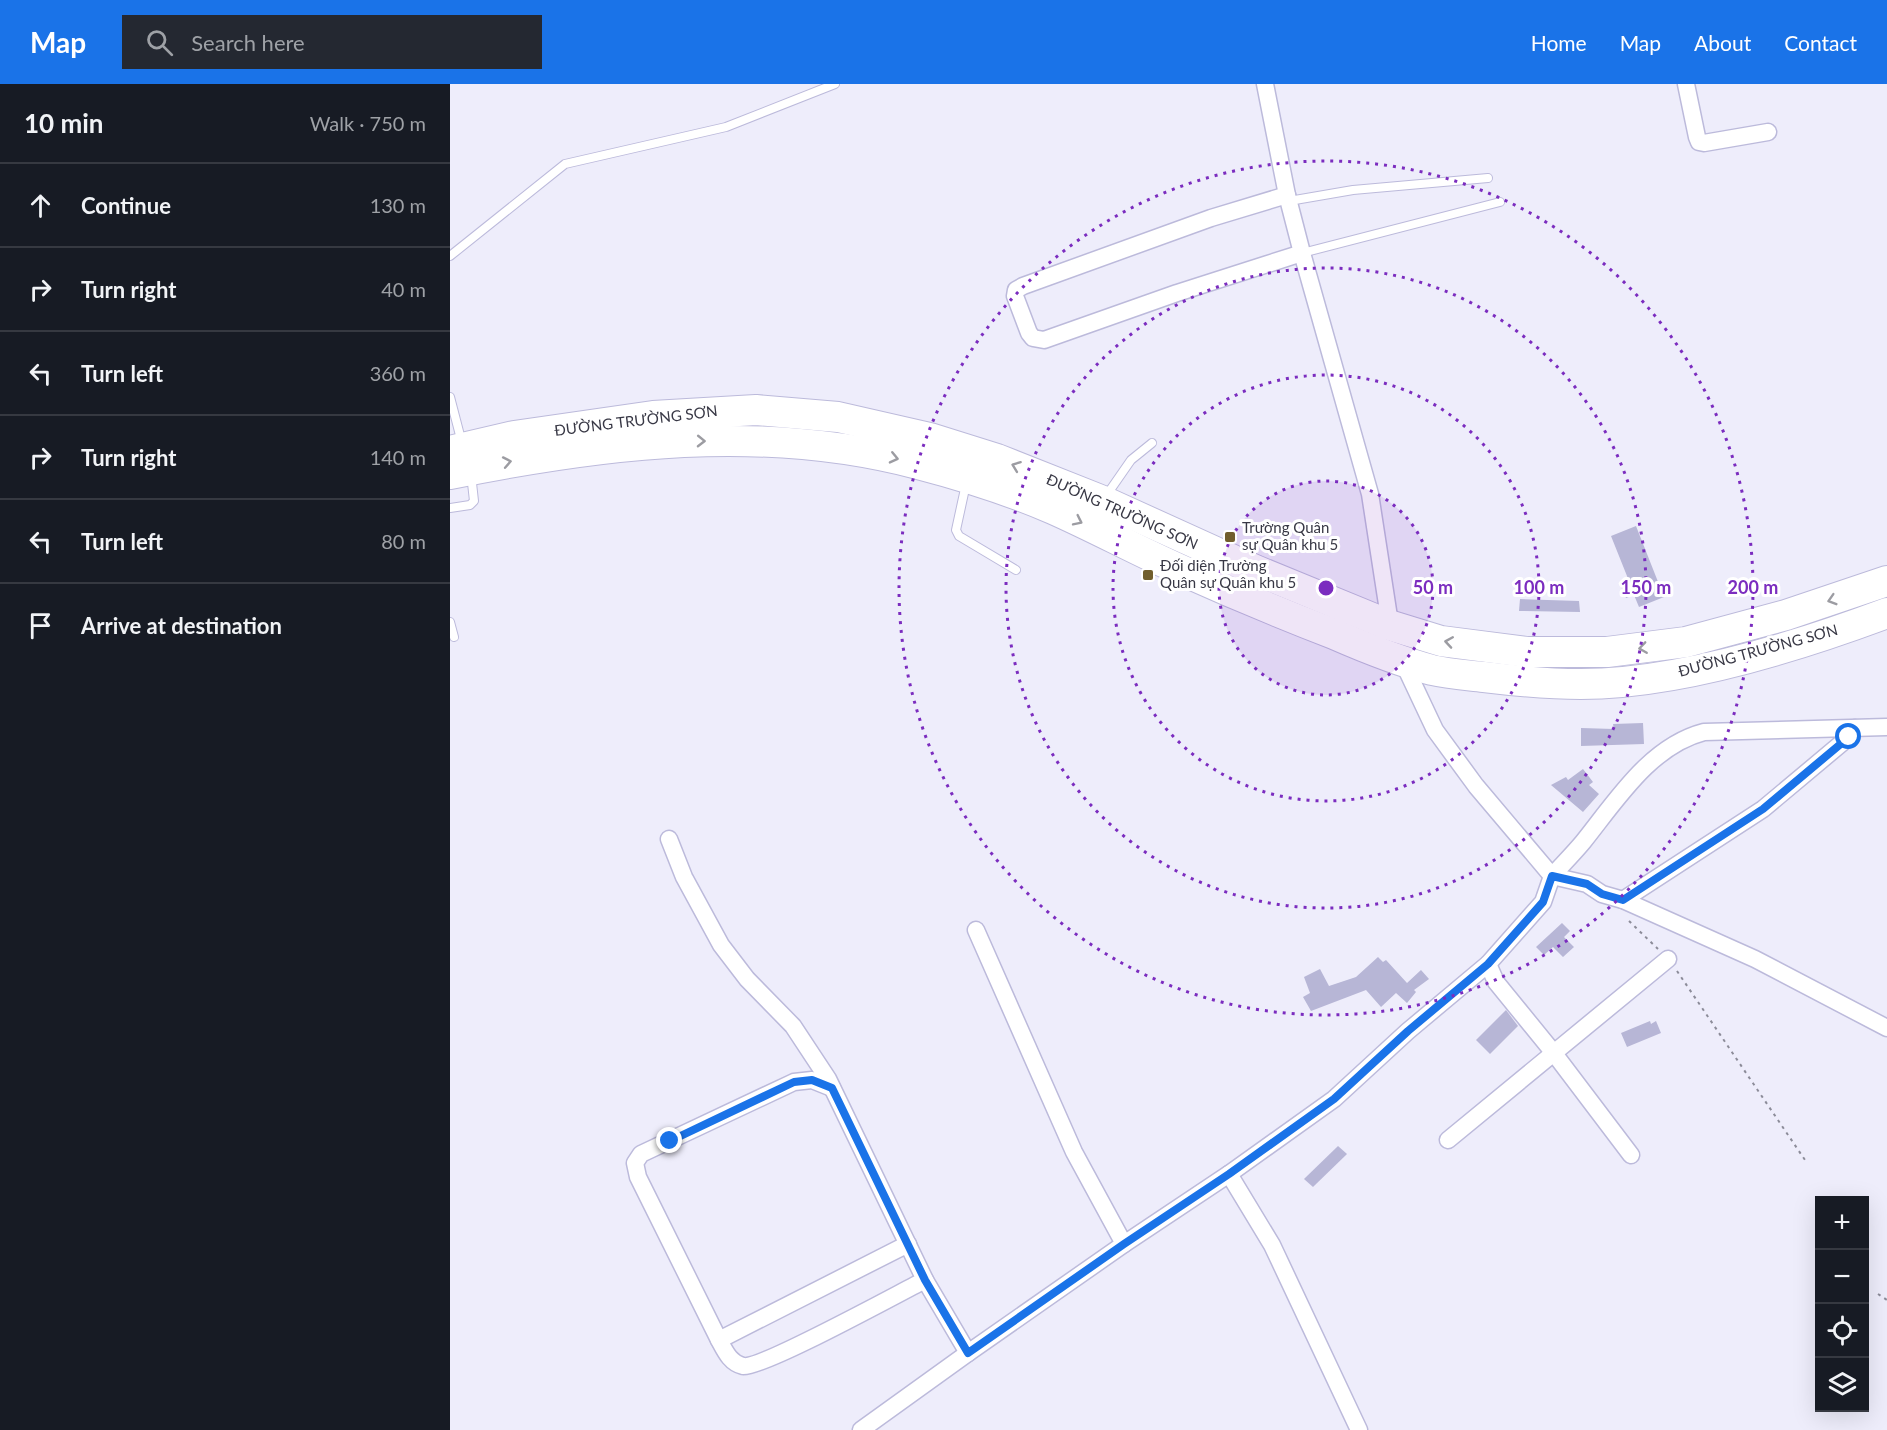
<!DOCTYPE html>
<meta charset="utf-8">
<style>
body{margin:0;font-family:Lato,sans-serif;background:#242831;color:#f1f3f6}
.controls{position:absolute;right:18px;bottom:18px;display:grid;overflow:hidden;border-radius:0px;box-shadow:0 6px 24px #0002}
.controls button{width:54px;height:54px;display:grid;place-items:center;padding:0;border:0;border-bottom:2px solid #363941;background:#171b24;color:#f1f3f6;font:30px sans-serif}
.stop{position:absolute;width:18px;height:18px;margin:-14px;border:4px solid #1a73e8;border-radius:50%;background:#fff}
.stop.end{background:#1a73e8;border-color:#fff;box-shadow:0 2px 6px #0008}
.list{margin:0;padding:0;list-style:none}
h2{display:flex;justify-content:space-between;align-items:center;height:78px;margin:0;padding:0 24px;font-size:26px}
h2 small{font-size:20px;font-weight:400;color:#9ea1a6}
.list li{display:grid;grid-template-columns:39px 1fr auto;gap:18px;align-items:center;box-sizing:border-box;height:84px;padding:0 24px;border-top:2px solid #363941}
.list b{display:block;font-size:22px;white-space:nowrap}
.list em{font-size:20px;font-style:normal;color:#9ea1a6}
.icon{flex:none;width:33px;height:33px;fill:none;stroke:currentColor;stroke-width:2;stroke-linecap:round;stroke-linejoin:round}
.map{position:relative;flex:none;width:1437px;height:1346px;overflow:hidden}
header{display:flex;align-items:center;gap:36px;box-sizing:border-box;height:84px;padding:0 30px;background:#1a73e8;color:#fff}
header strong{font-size:28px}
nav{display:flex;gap:33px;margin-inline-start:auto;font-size:21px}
.search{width:420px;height:54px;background:#242831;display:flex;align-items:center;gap:15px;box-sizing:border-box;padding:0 21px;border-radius:0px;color:#9ea1a6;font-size:22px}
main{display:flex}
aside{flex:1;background:#171b24}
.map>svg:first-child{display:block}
</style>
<header>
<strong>Map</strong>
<div class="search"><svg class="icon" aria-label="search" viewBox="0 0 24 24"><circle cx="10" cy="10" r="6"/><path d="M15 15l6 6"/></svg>Search here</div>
<nav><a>Home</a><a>Map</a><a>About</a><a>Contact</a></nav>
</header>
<main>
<aside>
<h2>10 min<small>Walk · 750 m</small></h2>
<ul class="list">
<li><svg class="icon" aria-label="ahead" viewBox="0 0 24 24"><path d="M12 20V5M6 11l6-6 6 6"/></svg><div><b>Continue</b></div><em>130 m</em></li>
<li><svg class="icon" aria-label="right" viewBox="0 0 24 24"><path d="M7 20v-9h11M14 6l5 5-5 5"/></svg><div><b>Turn right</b></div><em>40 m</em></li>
<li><svg class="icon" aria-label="left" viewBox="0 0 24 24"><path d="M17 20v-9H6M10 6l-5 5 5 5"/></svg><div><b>Turn left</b></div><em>360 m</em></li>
<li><svg class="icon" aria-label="right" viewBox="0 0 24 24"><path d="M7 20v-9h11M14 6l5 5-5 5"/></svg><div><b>Turn right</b></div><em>140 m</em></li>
<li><svg class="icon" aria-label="left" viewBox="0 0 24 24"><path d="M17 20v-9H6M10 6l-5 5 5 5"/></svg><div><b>Turn left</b></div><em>80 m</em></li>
<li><svg class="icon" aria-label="arrive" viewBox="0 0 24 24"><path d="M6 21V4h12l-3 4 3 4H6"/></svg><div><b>Arrive at destination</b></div></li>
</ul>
</aside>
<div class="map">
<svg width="1437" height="1346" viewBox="0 0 1437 1346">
<rect width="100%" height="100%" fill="#eeedfb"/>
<g fill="#b7b6d6">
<polygon points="1186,442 1214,513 1189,523 1184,511 1176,514 1170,500 1179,497 1161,452"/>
<polygon points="1070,515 1129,517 1130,528 1069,527"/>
<polygon points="1193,639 1194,660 1131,662 1131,644 1164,645 1163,640"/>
<polygon points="1133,685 1143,698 1139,701 1149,710 1133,728 1101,701 1116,693 1118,696"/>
<polygon points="1112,839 1120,847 1114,853 1124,863 1113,873 1103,863 1094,871 1086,863"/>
<polygon points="928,873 933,878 936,876 957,899 971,886 979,895 964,906 966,908 957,919 946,909 931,923 916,906 861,927 853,913 860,909 854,893 870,885 879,902 906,893"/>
<polygon points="1056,926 1068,942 1040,970 1026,956"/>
<polygon points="1200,937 1201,940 1206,937 1211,949 1177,963 1171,949"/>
<polygon points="888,1062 897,1070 863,1103 854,1095"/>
</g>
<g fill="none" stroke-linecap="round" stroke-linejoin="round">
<defs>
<g id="lane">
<polyline points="839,117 903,106 1038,94"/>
<polyline points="852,169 1050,118"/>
<polyline points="0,172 115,80 276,43 385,0"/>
<polyline points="0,313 12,359"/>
<polyline points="516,400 506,446 509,452 566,486"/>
<polyline points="656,412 681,376 702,359"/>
<polyline points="0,424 20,421 24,417 21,390"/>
<polyline points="0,538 4,553"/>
</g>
<g id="street">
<polyline points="815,0 837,111 852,169 920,410 941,546"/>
<polyline points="1236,0 1247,53 1249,58 1254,59 1318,48"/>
<polyline points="837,111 761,134 573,202 566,206 565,212 579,249 583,254 594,256 727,209 852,169"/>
<path d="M1437,643L1254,648C1200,662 1166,717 1133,758C1123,770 1112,781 1102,792L1137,800L1152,810L1173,816L1305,875L1437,944"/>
<polyline points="219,755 234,793 271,861 297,895 343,942 378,995 475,1196 518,1269"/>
<polyline points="1173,816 1313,725 1399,653 1405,644"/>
<polyline points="526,846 624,1068 674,1160"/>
<polyline points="1038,880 1046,898 1103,968 1181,1071"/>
<path d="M382,1004L362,996L344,998L191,1070L185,1079L188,1093L269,1256C275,1267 280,1279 293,1282C311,1285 449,1209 475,1196"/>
<polyline points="998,1056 1218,875"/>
<polyline points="779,1090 822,1161 909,1346"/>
<polyline points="269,1256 458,1160"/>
<polyline points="411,1346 518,1269 674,1160 779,1090 884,1015 958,947 1038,880 1093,818 1102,792 1026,702 985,646 952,576"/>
</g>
<g id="highway">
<polyline points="0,367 64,352 203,332 306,326 388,333 480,354 547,375 653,417 805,486 939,541 991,557 1077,568 1157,568 1236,558 1336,531 1437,497"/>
<path d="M0,390C154,359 313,339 468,380C514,392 559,406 603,425C646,444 688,467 731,486C782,509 832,530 884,550C916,564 948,577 982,586C999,590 1017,591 1034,593C1067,597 1099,600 1131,600C1228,600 1346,563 1437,529"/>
</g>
</defs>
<use href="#lane" stroke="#bcbadb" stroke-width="10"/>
<use href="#street" stroke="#bcbadb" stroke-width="19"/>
<use href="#highway" stroke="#bcbadb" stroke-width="32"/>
<g stroke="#8c8c99" stroke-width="2" stroke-dasharray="3 4.5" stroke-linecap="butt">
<polyline points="1179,837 1208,865"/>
<polyline points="1227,887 1355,1076"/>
<polyline points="1428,1210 1437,1216"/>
</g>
<use href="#lane" stroke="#fff" stroke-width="8"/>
<use href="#street" stroke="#fff" stroke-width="16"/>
<use href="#highway" stroke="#fff" stroke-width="30"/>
</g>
<defs><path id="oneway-chevron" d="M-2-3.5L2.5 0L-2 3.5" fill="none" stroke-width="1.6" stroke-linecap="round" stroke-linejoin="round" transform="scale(1.5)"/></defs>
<g stroke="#9c9ca2">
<use href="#oneway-chevron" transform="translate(251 357) rotate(1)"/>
<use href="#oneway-chevron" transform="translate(444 374) rotate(13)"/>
<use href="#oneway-chevron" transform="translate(57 378) rotate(-11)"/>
<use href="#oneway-chevron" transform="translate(566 382) rotate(-159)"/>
<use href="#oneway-chevron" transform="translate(628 437) rotate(26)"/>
<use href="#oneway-chevron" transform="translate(1382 516) rotate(163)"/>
<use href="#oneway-chevron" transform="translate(999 558) rotate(-171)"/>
<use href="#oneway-chevron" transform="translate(1193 564) rotate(172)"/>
</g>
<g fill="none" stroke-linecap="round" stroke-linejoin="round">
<polyline stroke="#1a73e8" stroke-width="8" points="220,1057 344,998 362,996 382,1004 475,1196 518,1269 674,1160 779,1090 884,1015 958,947 1038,880 1093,818 1102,792 1137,800 1152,810 1173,816 1313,725 1399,653"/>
</g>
<circle cx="876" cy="504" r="107" fill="#7b2cbf" fill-opacity=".12"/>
<g fill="none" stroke="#7b2cbf" stroke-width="3" stroke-dasharray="3 6">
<circle cx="876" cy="504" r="107"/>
<circle cx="876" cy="504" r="213"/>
<circle cx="876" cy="504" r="320"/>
<circle cx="876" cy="504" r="427"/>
</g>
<g fill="#715e2d" stroke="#fff" stroke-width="2">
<rect x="774" y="447" width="12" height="12" rx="3"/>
<rect x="692" y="485" width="12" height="12" rx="3"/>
</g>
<g text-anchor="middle" stroke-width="6" stroke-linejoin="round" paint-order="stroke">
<g font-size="15" fill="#383845" stroke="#fff">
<text transform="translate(186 337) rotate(-7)" y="5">ĐƯỜNG TRƯỜNG SƠN</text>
<text transform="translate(672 428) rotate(24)" y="5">ĐƯỜNG TRƯỜNG SƠN</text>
<text transform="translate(1308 567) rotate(-15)" y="5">ĐƯỜNG TRƯỜNG SƠN</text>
</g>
<g font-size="15" fill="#383845" stroke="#fff" text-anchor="start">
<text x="792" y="449">Trường Quân<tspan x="792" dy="17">sự Quân khu 5</tspan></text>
<text x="710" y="487">Đối diện Trường<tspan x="710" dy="17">Quân sự Quân khu 5</tspan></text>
</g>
</g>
<circle cx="876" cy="504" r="9" fill="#7b2cbf" stroke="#fff" stroke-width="3"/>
<g font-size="18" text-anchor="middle" font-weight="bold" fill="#7b2cbf" stroke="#fff" stroke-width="6" stroke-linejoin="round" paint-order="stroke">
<text x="983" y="510">50 m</text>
<text x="1089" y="510">100 m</text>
<text x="1196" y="510">150 m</text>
<text x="1303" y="510">200 m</text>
</g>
</svg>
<div class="controls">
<button>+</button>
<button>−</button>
<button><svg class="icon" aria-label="locate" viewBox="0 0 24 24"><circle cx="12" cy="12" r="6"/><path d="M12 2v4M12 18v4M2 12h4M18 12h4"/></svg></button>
<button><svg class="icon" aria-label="layers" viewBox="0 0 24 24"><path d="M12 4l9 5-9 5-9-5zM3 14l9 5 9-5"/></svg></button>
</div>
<div class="stop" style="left:1399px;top:653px"></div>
<div class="stop end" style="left:220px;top:1057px"></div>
</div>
</main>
